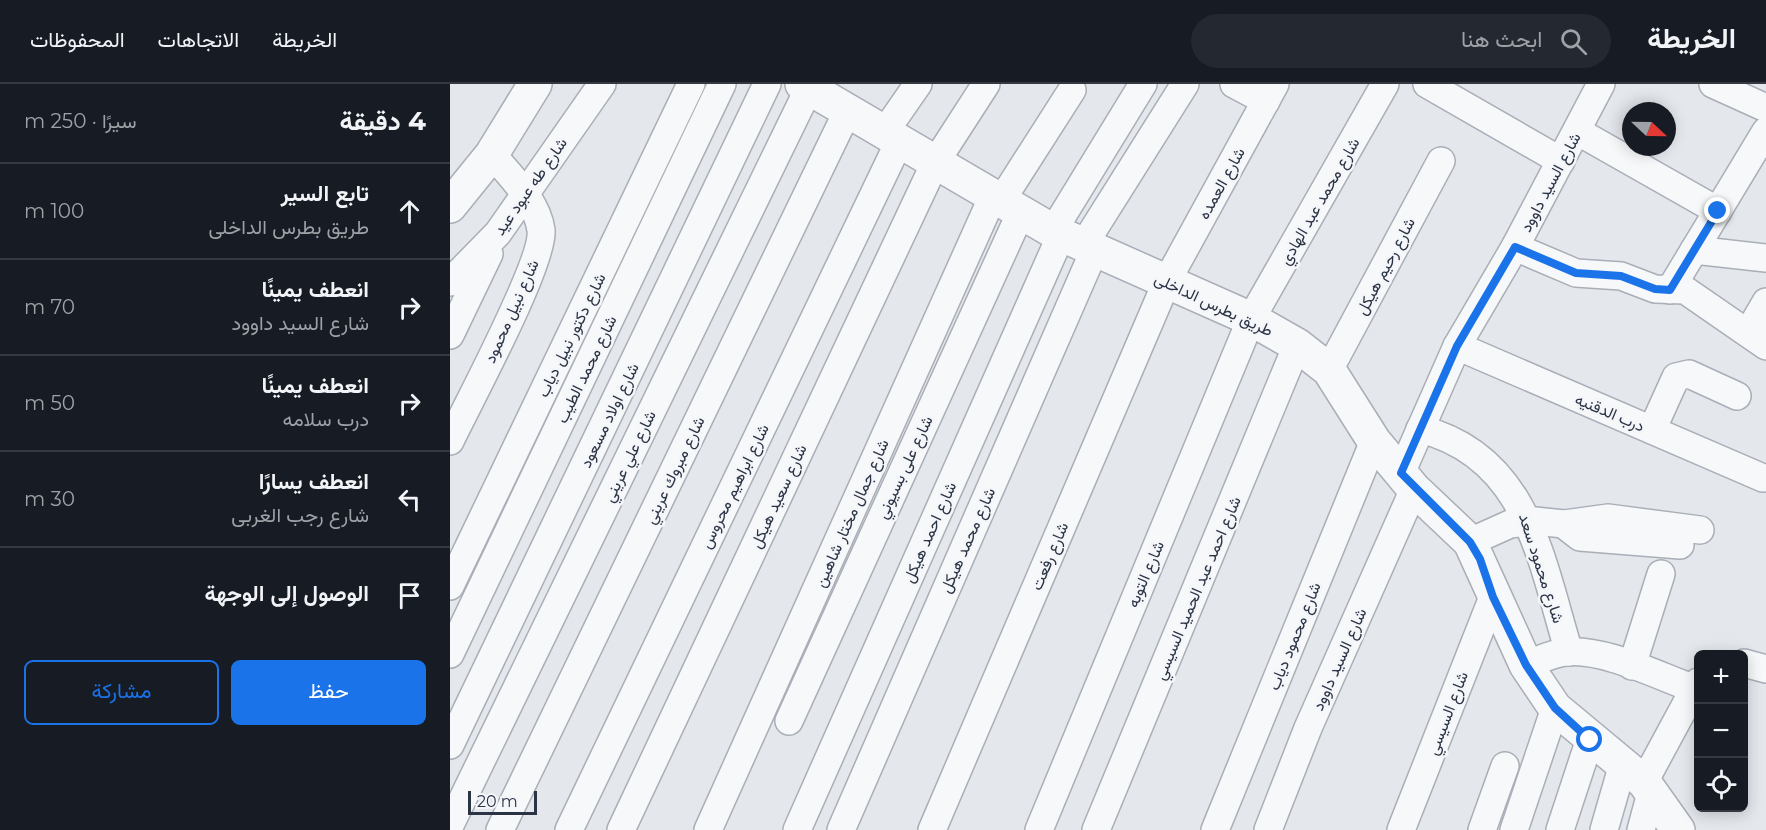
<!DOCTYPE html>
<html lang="ar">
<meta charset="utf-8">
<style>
body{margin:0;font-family:Montserrat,Vazirmatn,sans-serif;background:#242831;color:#f1f3f6;direction:rtl}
.controls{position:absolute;right:18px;bottom:18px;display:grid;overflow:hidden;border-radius:9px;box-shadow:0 3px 15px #0003}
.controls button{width:54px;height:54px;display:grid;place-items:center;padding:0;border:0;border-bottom:2px solid #363941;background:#171b24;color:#f1f3f6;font:30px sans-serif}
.compass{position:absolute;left:1172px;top:18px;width:54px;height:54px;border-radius:50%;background:#171b24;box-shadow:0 3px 15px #0003;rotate:112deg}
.scale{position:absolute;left:18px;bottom:15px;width:69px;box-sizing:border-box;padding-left:6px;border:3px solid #2b3445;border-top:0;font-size:16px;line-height:21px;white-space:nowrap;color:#2b3445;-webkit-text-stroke:4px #f4f6f9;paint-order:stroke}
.stop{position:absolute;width:18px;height:18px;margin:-14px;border:4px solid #1a73e8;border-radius:50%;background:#fff}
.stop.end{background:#1a73e8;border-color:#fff;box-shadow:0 2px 6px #0008}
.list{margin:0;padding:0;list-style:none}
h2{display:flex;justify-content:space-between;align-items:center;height:78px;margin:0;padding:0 24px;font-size:26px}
h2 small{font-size:20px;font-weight:400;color:#9ea1a6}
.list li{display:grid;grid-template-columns:39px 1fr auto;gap:18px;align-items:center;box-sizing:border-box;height:96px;padding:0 24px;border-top:2px solid #363941}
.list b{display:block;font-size:22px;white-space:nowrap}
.list p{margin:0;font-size:20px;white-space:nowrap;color:#9ea1a6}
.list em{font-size:20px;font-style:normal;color:#9ea1a6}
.actions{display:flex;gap:12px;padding:18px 24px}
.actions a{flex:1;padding:14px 0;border:2px solid #1a73e8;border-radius:9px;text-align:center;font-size:21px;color:#1a73e8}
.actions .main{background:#1a73e8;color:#fff}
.icon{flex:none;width:33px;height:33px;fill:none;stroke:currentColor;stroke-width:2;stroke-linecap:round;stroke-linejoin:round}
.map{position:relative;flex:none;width:1316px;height:746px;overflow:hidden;direction:ltr}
header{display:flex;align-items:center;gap:36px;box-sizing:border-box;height:84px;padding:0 30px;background:#171b24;border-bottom:2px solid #363941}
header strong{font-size:28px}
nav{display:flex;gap:33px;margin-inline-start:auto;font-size:21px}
.search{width:420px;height:54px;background:#242831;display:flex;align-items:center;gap:15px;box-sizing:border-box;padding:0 21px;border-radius:33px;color:#9ea1a6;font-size:22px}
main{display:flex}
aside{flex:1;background:#171b24}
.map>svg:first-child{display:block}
</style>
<header>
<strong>الخريطة</strong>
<div class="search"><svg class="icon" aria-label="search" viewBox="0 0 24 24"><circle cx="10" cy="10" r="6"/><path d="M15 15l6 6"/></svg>ابحث هنا</div>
<nav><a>الخريطة</a><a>الاتجاهات</a><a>المحفوظات</a></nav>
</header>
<main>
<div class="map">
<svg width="1316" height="746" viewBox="0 0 1316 746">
<rect width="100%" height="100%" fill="#e4e7ec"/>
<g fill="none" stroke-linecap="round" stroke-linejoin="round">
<defs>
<g id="minor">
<polyline points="784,0 816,17"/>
<polyline points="977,0 1111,77"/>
<polyline points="1263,0 1316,24"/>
<polyline points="1127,47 1268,127"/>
<polyline points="434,49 468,0"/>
<polyline points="551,117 622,6"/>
<polyline points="603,147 693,0"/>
<polyline points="633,162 735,0"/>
<polyline points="1065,163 1126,189 1171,192 1205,205 1235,206 1316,262"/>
<polyline points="1244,166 1316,174"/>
<polyline points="0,198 48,149 152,0"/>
<polyline points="1220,206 1316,47"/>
<polyline points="1298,249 1316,218"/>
<polyline points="0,251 39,170"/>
<polyline points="1007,262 1313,394"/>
<polyline points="879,286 991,77"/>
<path d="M970,345C1078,372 1091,477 1119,568"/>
<polyline points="1202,346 1226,293 1239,290 1287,312"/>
<path d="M0,357C17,321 95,177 91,146C87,117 60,92 42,70"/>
<polyline points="951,389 1007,262 1065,163 1151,0"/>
<polyline points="1117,443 1130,453 1230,461"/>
<polyline points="1020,458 1060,440 1085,437 1114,440 1158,434 1250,446"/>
<polyline points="0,502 241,0"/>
<polyline points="0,570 272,0"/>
<polyline points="1294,579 1316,585"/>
<path d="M1076,581C1089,576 1103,569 1116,568C1154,564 1208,592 1245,605"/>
<polyline points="1182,582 1211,490"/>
<polyline points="339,637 571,128"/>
<polyline points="0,661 317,0"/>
<polyline points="1194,698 1248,598"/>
<polyline points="0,741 359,4"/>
<polyline points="50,746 398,26"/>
<polyline points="119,746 449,58"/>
<polyline points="171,746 485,79 536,0"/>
<polyline points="258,746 543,112"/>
<polyline points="347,746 611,151"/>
<polyline points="391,746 644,167"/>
<polyline points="482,746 717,197 825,0"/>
<polyline points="589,746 801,235 935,0"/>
<polyline points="646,746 847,261"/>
<polyline points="765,746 924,357"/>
<polyline points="818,746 858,644 964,405"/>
<polyline points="951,746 1043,513"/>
<polyline points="1032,746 1055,682"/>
<polyline points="1064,746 1105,624"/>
<polyline points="1110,746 1140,655"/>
<polyline points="1154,746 1173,680"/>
<polyline points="1191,746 1201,709"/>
</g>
<g id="tertiary">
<polyline points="352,0 603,147 801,235 847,261 879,286 924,357 964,405 1020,458 1076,581 1105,624 1194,698 1228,746"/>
<polyline points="0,122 42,70 85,0"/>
</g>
</defs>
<use href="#minor" stroke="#a9aeb7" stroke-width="30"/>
<use href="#tertiary" stroke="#a9aeb7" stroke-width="36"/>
<use href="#minor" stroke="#f7f8fa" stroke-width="27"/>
<use href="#tertiary" stroke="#f7f8fa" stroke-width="33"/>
</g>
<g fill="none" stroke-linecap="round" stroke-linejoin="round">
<polyline stroke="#1a73e8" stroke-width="8" points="1140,656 1105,624 1076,581 1043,513 1030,475 1020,458 951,389 1007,262 1065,163 1126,189 1171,192 1205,205 1220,206 1268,127"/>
</g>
<g text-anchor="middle" stroke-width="5" stroke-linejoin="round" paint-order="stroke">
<g font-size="16" fill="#2b3445" stroke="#f4f6f9">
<text transform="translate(1100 98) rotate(-62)" y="6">شارع السيد داوود</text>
<text transform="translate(771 99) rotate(-61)" y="6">شارع العمده</text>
<text transform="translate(80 102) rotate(-55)" y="6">شارع طه عبود عيد</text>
<text transform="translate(869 117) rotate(-60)" y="6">شارع محمد عبد الهادي</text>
<text transform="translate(935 182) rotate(-62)" y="6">شارع رحيم هيكل</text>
<text transform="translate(764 220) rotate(25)" y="6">طريق بطرس الداخلى</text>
<text transform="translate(61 227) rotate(-66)" y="6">شارع نبيل محمود</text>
<text transform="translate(121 251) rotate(-64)" y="6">شارع دكتور نبيل دياب</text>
<text transform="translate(136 285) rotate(-64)" y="6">شارع محمد الطيب</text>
<text transform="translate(1160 328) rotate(23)" y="6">درب الدقنيه</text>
<text transform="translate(159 331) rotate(-64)" y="6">شارع اولاد مسعود</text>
<text transform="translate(179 372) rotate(-64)" y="6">شارع علي عريني</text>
<text transform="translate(454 383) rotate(-65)" y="6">شارع على بسيوني</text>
<text transform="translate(224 386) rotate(-64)" y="6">شارع مبروك عريني</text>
<text transform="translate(284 402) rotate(-64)" y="6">شارع ابراهيم محروس</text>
<text transform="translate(328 412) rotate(-65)" y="6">شارع سعيد هيكل</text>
<text transform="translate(401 429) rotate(-66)" y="6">شارع جمال مختار شاهين</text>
<text transform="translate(479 448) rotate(-66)" y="6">شارع احمد هيكل</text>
<text transform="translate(517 456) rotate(-66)" y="6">شارع محمد هيكل</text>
<text transform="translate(599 472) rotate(-67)" y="6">شارع رفعت</text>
<text transform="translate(1092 484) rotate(72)" y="6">شارع محمود سعد</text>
<text transform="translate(695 490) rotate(-67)" y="6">شارع التوبه</text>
<text transform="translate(747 504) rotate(-67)" y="6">شارع احمد عبد الحميد السيسي</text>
<text transform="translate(844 552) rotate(-68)" y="6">شارع محمود دياب</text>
<text transform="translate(889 575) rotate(-66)" y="6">شارع السيد داوود</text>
<text transform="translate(997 629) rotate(-69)" y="6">شارع السيسي</text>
</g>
</g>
</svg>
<div class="controls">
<button>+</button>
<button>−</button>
<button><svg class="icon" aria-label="locate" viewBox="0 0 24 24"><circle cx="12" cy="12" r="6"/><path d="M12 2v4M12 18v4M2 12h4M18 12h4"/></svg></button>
</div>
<svg class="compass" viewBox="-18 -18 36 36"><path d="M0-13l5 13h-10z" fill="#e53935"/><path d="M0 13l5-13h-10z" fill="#9ea1a6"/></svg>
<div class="scale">20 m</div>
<div class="stop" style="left:1140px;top:656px"></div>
<div class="stop end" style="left:1268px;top:127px"></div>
</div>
<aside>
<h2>4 دقيقة<small>سيرًا · 250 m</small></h2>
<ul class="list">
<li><svg class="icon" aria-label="ahead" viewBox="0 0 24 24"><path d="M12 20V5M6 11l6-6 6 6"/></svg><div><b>تابع السير</b><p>طريق بطرس الداخلى</p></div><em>100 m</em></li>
<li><svg class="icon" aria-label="right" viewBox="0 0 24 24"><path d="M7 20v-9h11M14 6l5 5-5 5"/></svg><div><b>انعطف يمينًا</b><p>شارع السيد داوود</p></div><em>70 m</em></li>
<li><svg class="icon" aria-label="right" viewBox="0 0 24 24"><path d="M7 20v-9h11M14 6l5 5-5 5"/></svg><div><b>انعطف يمينًا</b><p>درب سلامه</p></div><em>50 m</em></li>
<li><svg class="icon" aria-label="left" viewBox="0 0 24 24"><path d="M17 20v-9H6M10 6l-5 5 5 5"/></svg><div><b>انعطف يسارًا</b><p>شارع رجب الغربى</p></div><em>30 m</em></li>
<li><svg class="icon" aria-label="arrive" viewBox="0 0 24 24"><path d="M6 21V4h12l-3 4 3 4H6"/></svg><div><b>الوصول إلى الوجهة</b></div></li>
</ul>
<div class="actions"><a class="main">حفظ</a><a>مشاركة</a></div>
</aside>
</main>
